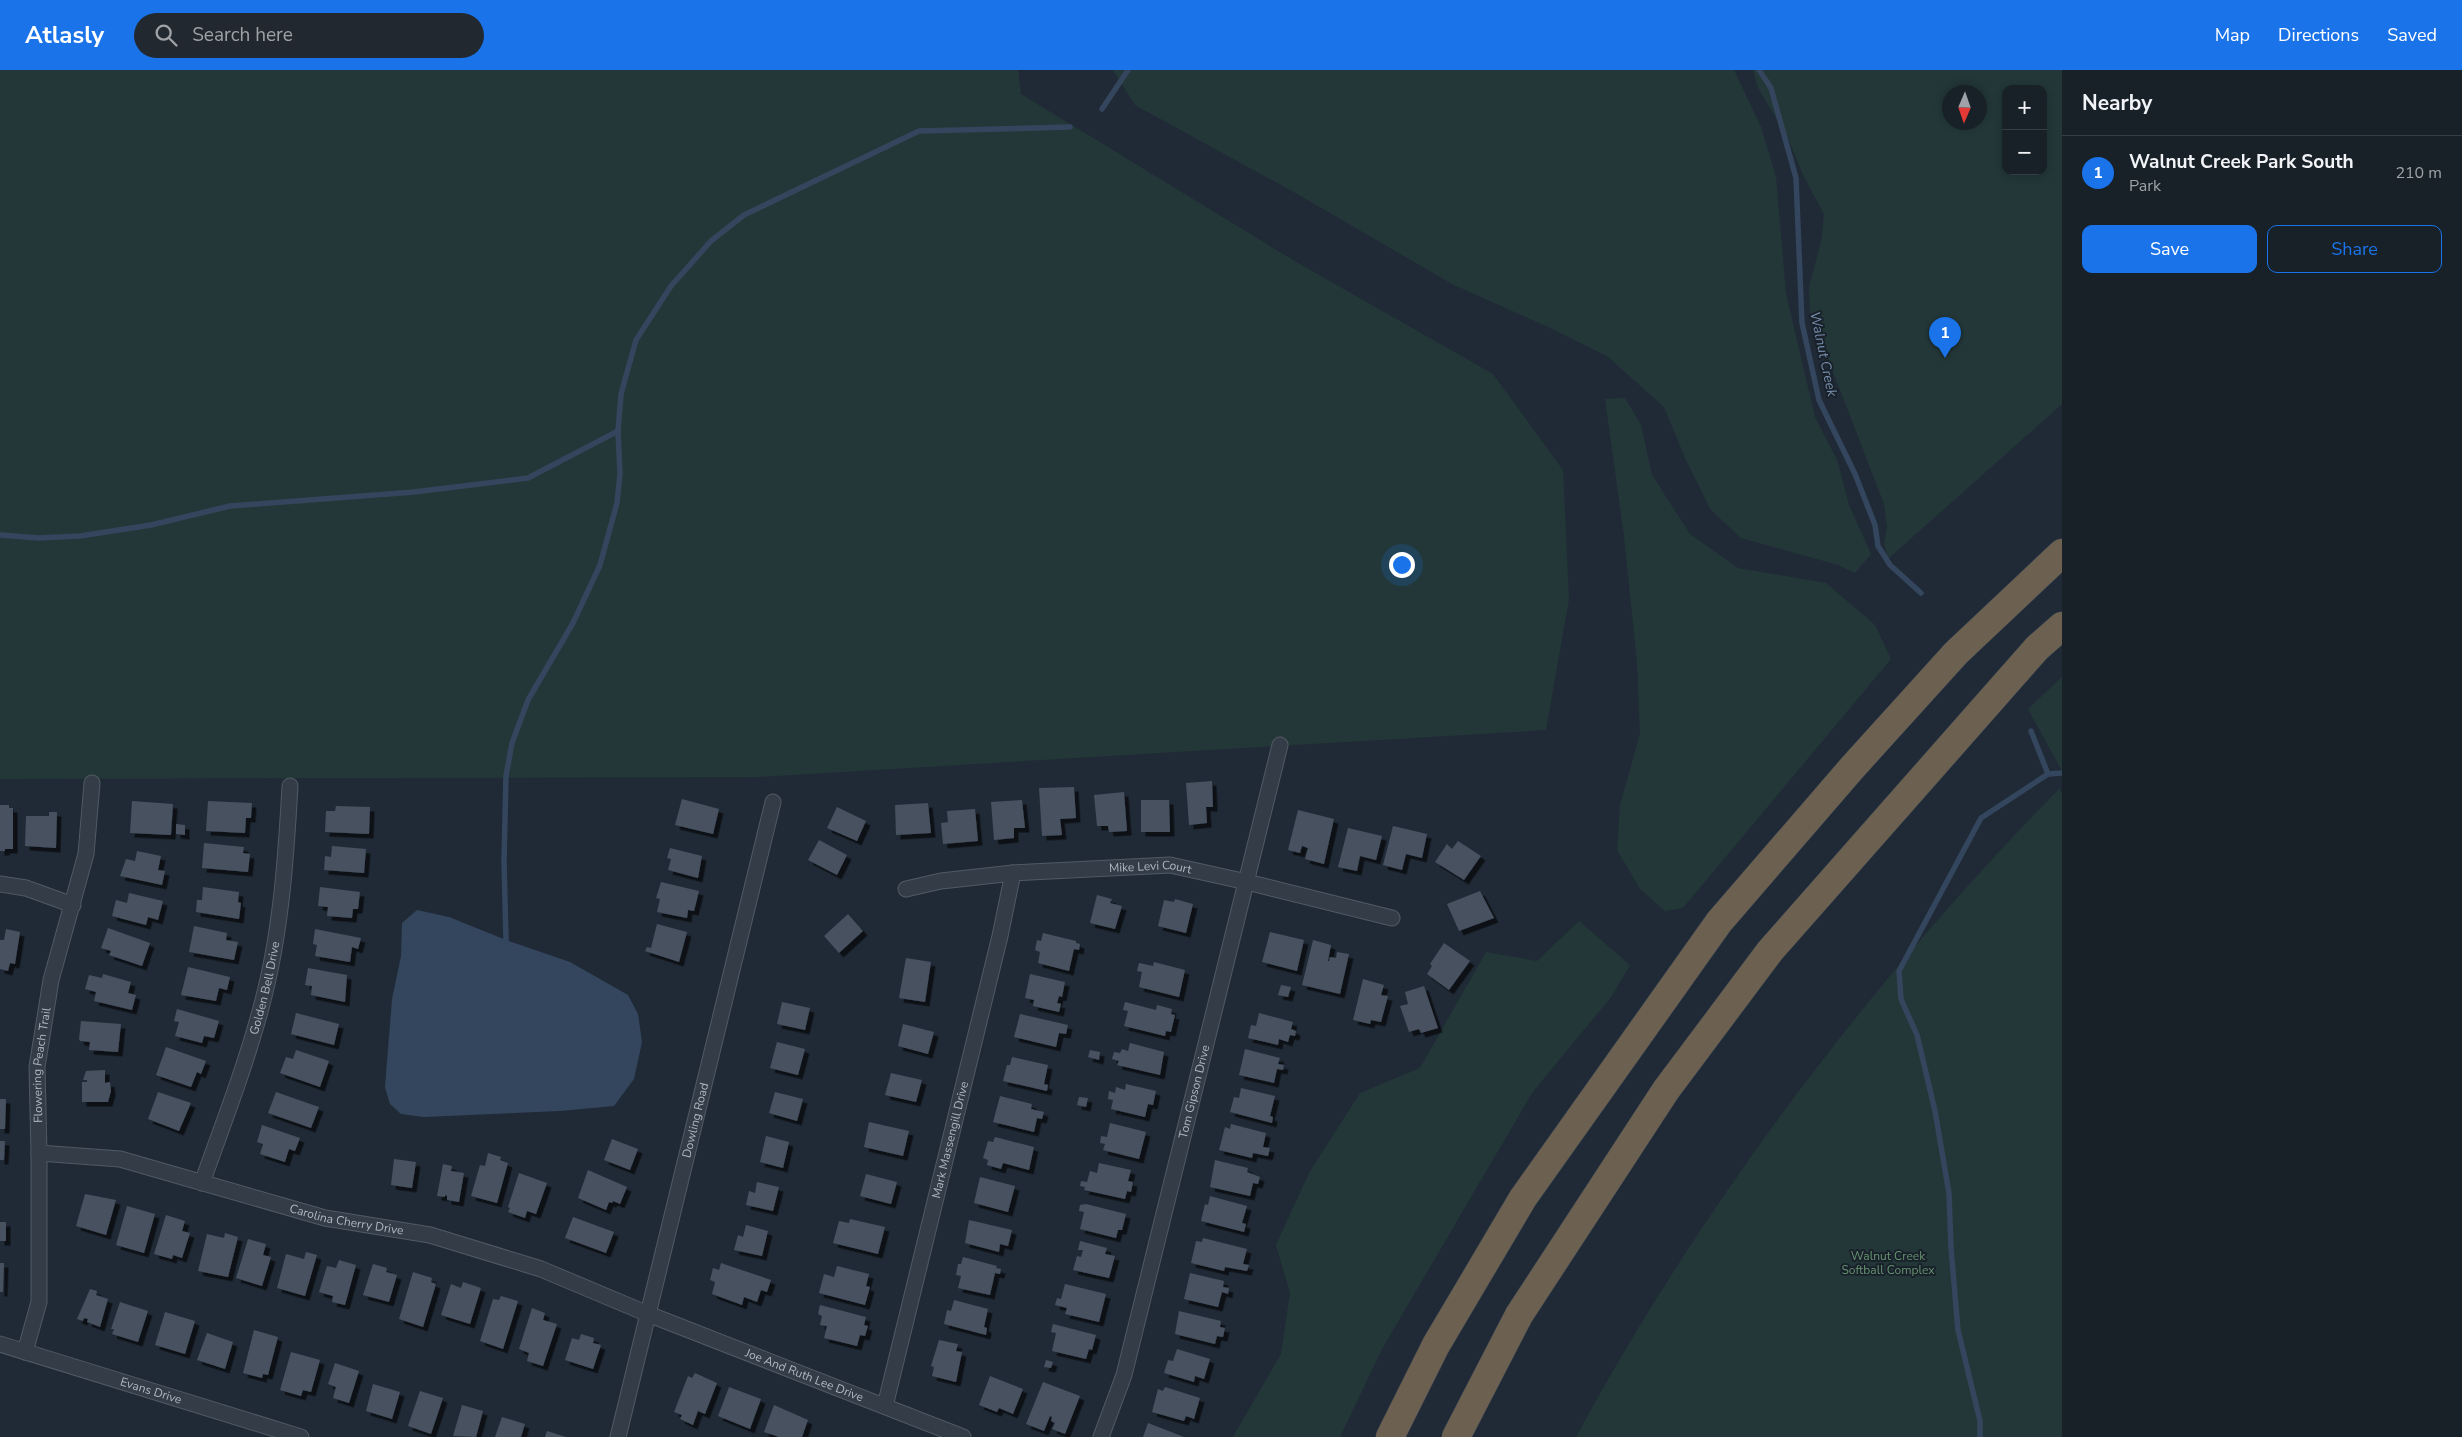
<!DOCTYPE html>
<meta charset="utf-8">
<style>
body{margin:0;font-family:"Nunito Sans",sans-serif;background:#212830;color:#f1f3f6}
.controls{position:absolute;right:15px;top:15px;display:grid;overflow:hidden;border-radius:10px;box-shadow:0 2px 8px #0003}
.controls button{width:45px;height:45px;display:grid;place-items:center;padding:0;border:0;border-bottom:1px solid #363e45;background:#182028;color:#f1f3f6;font:25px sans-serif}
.compass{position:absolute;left:1942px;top:15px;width:45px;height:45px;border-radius:50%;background:#182028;box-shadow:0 2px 8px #0003;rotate:182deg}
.you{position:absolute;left:1401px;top:494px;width:18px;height:18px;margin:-12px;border:4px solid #fff;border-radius:50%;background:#1a73e8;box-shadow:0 0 0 8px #1a73e833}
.badge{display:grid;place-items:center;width:32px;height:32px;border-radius:50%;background:#1a73e8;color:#fff;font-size:16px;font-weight:700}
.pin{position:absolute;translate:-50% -41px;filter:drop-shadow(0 1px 2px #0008)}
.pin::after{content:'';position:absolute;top:26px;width:18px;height:15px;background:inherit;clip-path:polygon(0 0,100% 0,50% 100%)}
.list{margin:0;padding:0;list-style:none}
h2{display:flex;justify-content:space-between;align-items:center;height:65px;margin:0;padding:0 20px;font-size:21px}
h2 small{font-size:16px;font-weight:400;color:#9fa3a8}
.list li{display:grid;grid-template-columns:32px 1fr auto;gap:15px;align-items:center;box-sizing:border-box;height:75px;padding:0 20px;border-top:1px solid #363e45}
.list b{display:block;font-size:19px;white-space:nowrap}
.list p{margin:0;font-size:16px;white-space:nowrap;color:#9fa3a8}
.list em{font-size:16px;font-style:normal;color:#9fa3a8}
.actions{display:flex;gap:10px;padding:15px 20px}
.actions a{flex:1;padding:11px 0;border:1px solid #1a73e8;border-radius:10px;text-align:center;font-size:18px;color:#1a73e8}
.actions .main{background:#1a73e8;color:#fff}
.icon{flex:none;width:28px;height:28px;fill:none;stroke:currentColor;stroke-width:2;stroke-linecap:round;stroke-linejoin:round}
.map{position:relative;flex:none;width:2062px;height:1367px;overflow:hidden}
header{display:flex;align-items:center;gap:30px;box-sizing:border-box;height:70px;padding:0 25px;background:#1a73e8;color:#fff}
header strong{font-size:24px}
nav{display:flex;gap:28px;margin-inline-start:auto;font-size:18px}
.search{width:350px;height:45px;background:#212830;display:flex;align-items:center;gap:12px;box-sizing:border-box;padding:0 18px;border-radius:28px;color:#9fa3a8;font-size:19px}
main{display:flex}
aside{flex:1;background:#182028}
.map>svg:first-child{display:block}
</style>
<header>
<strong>Atlasly</strong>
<div class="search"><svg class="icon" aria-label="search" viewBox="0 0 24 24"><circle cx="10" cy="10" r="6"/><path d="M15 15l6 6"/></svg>Search here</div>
<nav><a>Map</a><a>Directions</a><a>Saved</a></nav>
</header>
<main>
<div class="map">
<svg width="2062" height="1367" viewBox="0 0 2062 1367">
<defs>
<filter id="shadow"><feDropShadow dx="4.5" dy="4.5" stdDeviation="0" flood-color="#0009"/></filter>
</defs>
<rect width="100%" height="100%" fill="#202a36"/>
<g fill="#233738" fill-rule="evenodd">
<polygon points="0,0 1018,0 1021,24 1298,193 1493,304 1563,400 1569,529 1546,660 758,707 0,709"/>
<polygon points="1113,0 1734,0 1761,57 1776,107 1786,224 1815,347 1837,390 1849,435 1871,484 1855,503 1838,495 1741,468 1710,439 1686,390 1664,337 1607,286 1548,257 1452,214 1299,125 1135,35"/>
<path d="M1753,0H2062V334L1888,489L1884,474L1887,458L1884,434L1810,242L1809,217L1821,172L1824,144L1804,107L1788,68L1758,18ZM2006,19H2043V101H2006ZM1980,22V52H1950V22Z"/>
<polygon points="1625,328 1641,355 1652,405 1690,464 1738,498 1826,513 1875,555 1891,589 1683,838 1665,841 1640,819 1617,780 1620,735 1640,664 1637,592 1624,466 1605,329"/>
<polygon points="2062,607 2062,701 2028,639"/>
<path d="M2060,718L2062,725V1367H1576C1705,1129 1871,911 2060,718Z"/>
<polygon points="1579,851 1630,895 1611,927 1532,1023 1382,1279 1340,1367 1233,1367 1281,1284 1290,1223 1276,1175 1309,1103 1360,1023 1420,998 1486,882 1537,891"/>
</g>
<polygon fill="#34465d" points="417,840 449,847 506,870 570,892 628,925 638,944 642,972 634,1009 614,1036 560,1041 424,1047 401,1044 390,1034 385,1017 392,929 401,886 402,853"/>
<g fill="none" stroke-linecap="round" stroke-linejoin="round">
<g stroke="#34465d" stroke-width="5.5">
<polyline points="1759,0 1771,18 1796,108 1802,253 1819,330 1855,404 1875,455 1878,476 1890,495 1921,523"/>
<polyline points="1102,39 1128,0"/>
<polyline points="0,465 39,468 80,466 151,455 230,436 414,422 528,408 618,361"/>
<polyline points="2031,661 2048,704"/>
<polyline points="506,870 504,791 506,706 512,673 528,630 573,553 600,495 617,433 620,404 618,361 621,324 636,270 671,216 711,171 744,145 919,61 1070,57"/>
<polyline points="1980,1367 1980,1351 1958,1260 1951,1178 1949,1123 1935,1041 1917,965 1901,929 1899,901 1981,748 2048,704 2062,703"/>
</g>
</g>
<g fill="#465160" filter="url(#shadow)">
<polygon points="1212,711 1213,737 1206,737 1207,753 1189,755 1186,713"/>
<polygon points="1074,717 1076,748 1060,749 1062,765 1042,766 1039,718"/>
<polygon points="1124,722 1127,761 1109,762 1108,756 1097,756 1094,725"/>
<polygon points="682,729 719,739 713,764 675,755"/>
<polygon points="1022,730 1025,758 1014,758 1014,768 994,770 991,732"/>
<polygon points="1141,730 1169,730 1170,762 1141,762"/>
<polygon points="132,731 173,734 171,765 130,763"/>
<polygon points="208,731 252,733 251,748 246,748 245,763 206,761"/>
<polygon points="928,733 931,763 896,765 895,735"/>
<polygon points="0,735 9,735 9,738 13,738 13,779 5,779 5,781 0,781"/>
<polygon points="336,736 370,737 369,764 325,762 326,741 335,741"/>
<polygon points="837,737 866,751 857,771 827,758"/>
<polygon points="975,739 978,771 943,774 941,753 948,752 947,741"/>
<polygon points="1298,740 1334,749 1324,794 1305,789 1308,778 1302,776 1300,783 1288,780"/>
<polygon points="49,742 57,742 56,778 25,776 26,746 49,746"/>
<polygon points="176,754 185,755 185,765 176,764"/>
<polygon points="1393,756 1427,764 1422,788 1406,784 1402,800 1383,795"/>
<polygon points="1348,758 1382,766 1376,790 1360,786 1357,801 1338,797"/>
<polygon points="819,770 847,785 837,805 808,790"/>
<polygon points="1458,771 1481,786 1464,810 1435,792 1447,774 1452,779"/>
<polygon points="204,773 244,777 243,783 250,784 248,802 202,798"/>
<polygon points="332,776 366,779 364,803 324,800 325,786 331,787"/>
<polygon points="670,778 702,786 698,808 668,800 671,789 667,788"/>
<polygon points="137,781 161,786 158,800 165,801 162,815 120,806 126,789 135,791"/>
<polygon points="661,812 699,821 694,841 688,840 687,848 657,842 660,829 656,828"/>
<polygon points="203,817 239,822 238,832 241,833 239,849 196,842 197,830 202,830"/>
<polygon points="320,817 360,822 358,839 353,839 352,848 327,846 328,837 318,836"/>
<polygon points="1480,821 1494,848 1459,861 1447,834"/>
<polygon points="129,823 163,831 158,850 148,847 146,855 112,846 116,830 127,833"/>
<polygon points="1097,825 1112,829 1110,833 1122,836 1115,859 1090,853"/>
<polygon points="1175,829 1193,834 1186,863 1158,856 1164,830 1174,832"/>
<polygon points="848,844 863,861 839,883 824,866"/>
<polygon points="657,854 687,862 679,892 645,881 647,877 651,878"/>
<polygon points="194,856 227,863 226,870 238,872 234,890 189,882"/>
<polygon points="108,858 150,873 142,896 109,885 111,881 101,878"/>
<polygon points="6,859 20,862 15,894 10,893 8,901 0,899 0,870 4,870"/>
<polygon points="315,859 361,868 358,879 352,877 350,892 315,886 317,875 313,874"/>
<polygon points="1270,862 1304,870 1297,901 1262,892"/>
<polygon points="1043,863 1076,871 1076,873 1080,874 1079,880 1074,879 1069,901 1038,893 1040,882 1035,880 1037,870 1041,871"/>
<polygon points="1313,870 1331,875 1328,891 1329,891 1330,887 1336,888 1337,882 1349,884 1340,924 1302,915"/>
<polygon points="1444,873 1470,891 1449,920 1427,904 1432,896 1430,894"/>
<polygon points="906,888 931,892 925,932 899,928"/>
<polygon points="1154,892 1185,900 1179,927 1139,917 1142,902 1137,901 1139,893 1153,896"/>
<polygon points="188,897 230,907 227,920 219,918 216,931 181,925"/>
<polygon points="308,898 347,905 345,932 311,925 312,916 305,915"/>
<polygon points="103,904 131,912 128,923 136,925 132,940 94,931 96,922 85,919 89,905 102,908"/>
<polygon points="1030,904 1065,912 1062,927 1059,926 1057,933 1061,934 1059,942 1033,936 1034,930 1025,928"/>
<polygon points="1363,909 1384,915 1381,925 1388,926 1381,952 1371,950 1370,954 1353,950"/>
<polygon points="1281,915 1291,917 1288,927 1278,925"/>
<polygon points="1424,916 1438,958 1421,963 1419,959 1409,962 1400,936 1408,934 1405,922"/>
<polygon points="782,932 810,938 805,960 777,954"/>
<polygon points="1125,932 1156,940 1157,935 1172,939 1171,944 1175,945 1171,962 1166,961 1165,966 1124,956 1128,941 1123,940"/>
<polygon points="177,939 219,951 214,968 204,966 202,973 175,966 179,952 174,951"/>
<polygon points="296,943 339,954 334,975 291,964"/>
<polygon points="1259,943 1293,952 1291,959 1296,961 1295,966 1290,965 1288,972 1279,969 1278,975 1248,968 1251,955 1256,956"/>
<polygon points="1020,944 1068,955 1066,964 1059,963 1056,977 1014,967"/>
<polygon points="81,951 121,954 118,982 89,980 90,972 80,971 79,969"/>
<polygon points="903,954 934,962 928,984 898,976"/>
<polygon points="777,972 805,979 798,1005 770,998"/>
<polygon points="1130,973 1164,982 1160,1005 1117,995 1119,991 1112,989 1114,982 1120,983 1122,979 1128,981"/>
<polygon points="166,977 206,991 201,1004 197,1002 191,1017 156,1005"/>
<polygon points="1245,979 1280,988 1278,994 1284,995 1283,1000 1277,999 1274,1013 1239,1005"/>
<polygon points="296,980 329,991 320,1017 280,1003 286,987 293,989"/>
<polygon points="1090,980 1100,982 1099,990 1088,987"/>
<polygon points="1012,987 1048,995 1044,1014 1048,1015 1047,1021 1003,1011 1007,995 1010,995"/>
<polygon points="105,1000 105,1013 110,1012 111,1021 108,1032 82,1032 82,1012 87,1012 87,1010 83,1010 86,1001"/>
<polygon points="891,1003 922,1010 916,1032 885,1025"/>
<polygon points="1126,1014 1156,1021 1153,1035 1148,1034 1145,1047 1111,1039 1113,1030 1108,1029 1109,1021 1115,1023 1116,1017 1125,1020"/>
<polygon points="1241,1018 1275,1026 1270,1046 1273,1047 1272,1053 1230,1042 1234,1027 1239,1028"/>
<polygon points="158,1022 191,1033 179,1061 148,1049"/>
<polygon points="276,1022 319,1037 311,1058 268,1043"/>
<polygon points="775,1022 803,1029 797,1051 769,1043"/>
<polygon points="1000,1026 1032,1034 1031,1039 1044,1042 1042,1049 1037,1048 1034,1062 993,1052"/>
<polygon points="1079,1027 1088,1028 1086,1037 1077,1035"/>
<polygon points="0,1029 6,1029 5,1059 0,1059"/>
<polygon points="869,1052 909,1061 903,1086 864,1077"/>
<polygon points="1110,1053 1146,1062 1139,1089 1103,1080 1105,1074 1100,1073 1101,1066 1107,1067"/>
<polygon points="1231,1054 1266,1063 1263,1077 1270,1078 1268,1086 1253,1083 1252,1088 1219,1080 1225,1057 1230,1059"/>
<polygon points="262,1055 300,1068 295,1081 289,1079 285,1092 260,1084 263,1074 257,1072"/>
<polygon points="766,1066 789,1072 783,1098 760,1092"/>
<polygon points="995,1067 1034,1077 1029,1100 1003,1093 1001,1099 987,1095 988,1090 983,1088 988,1071 993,1072"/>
<polygon points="612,1069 638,1079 630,1100 604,1090"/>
<polygon points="0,1071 5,1071 4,1090 0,1090"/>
<polygon points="488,1083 501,1087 500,1090 508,1093 497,1133 471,1126 480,1095 485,1096"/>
<polygon points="394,1089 416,1092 412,1118 391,1115"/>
<polygon points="1215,1090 1248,1098 1247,1102 1260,1107 1258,1114 1253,1113 1250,1126 1210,1117"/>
<polygon points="1099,1093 1131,1100 1128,1111 1133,1112 1131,1122 1127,1121 1125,1129 1084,1120 1085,1117 1080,1116 1081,1111 1087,1112 1090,1101 1097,1103"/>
<polygon points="443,1094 452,1096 451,1101 464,1103 459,1132 447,1130 447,1126 445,1125 445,1127 437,1126"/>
<polygon points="588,1100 627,1117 620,1134 613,1131 612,1133 609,1132 606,1140 578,1128"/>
<polygon points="519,1103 547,1113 536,1144 527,1141 525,1148 508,1142 510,1138 508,1137"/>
<polygon points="866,1104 897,1112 891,1134 860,1126"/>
<polygon points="980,1107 1015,1116 1008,1142 974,1133"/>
<polygon points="757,1112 779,1117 773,1141 746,1135 749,1121 755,1123"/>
<polygon points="85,1124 116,1130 106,1165 76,1156"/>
<polygon points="1210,1126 1247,1136 1242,1153 1246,1154 1244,1162 1201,1151 1205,1134 1208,1135"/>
<polygon points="1086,1134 1126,1144 1122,1160 1118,1160 1116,1168 1080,1159 1084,1142 1079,1141 1080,1135"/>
<polygon points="127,1136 155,1144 144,1183 116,1175"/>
<polygon points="166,1145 185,1151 182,1161 190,1163 182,1188 173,1185 172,1189 154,1184"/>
<polygon points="573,1147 614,1162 606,1183 565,1168"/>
<polygon points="850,1149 885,1157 878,1184 833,1173 839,1151 849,1153"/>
<polygon points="969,1150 1012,1160 1008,1176 1000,1174 999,1182 965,1173"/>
<rect x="0" y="1152" width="6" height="19"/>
<polygon points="746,1155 768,1161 762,1186 734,1180 738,1165 743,1167"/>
<polygon points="225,1163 238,1167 228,1207 198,1201 207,1164 224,1168"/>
<polygon points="1203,1168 1247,1179 1243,1194 1249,1195 1247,1201 1225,1197 1224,1201 1191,1193 1196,1171 1202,1172"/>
<polygon points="248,1169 266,1174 263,1185 271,1187 262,1216 236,1208"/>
<polygon points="1080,1171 1107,1178 1105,1184 1115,1186 1109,1208 1073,1200 1077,1186 1081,1187 1083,1180 1078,1180"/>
<polygon points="306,1182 317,1185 305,1226 277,1218 286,1184 304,1189"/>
<polygon points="963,1187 997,1196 996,1198 1001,1199 1000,1204 995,1203 990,1225 958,1218 961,1206 956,1205 958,1194 961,1194"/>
<polygon points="339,1190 356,1195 345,1235 332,1232 333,1226 319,1222 327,1196 336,1198"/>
<polygon points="0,1193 4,1193 3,1222 0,1222"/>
<polygon points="721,1193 771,1210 767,1222 761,1220 757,1232 744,1227 742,1235 712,1224 715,1212 710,1210 713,1198 719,1200"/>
<polygon points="373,1194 387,1198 386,1202 397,1205 389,1232 363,1225"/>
<polygon points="837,1196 869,1204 866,1216 870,1217 865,1235 819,1223 824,1204 834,1207"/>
<polygon points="413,1202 432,1208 431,1212 436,1214 423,1257 399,1249"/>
<polygon points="1190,1203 1224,1211 1223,1217 1229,1218 1228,1224 1222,1222 1218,1237 1184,1229"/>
<polygon points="463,1212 481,1218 470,1254 441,1245 451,1214 461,1218"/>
<polygon points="1065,1214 1106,1224 1099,1252 1065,1244 1067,1238 1055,1235 1057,1228 1061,1229"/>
<polygon points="90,1219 97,1221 96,1225 108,1229 100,1257 87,1252 88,1249 84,1248 83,1251 77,1249"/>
<polygon points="501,1226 518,1231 503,1279 480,1271 493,1229 499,1230"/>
<polygon points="954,1230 988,1239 984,1257 987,1258 986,1265 944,1254 947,1240 951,1241"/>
<polygon points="120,1232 148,1241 138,1272 112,1264 114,1259 111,1259"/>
<polygon points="820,1235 866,1247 864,1255 868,1256 865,1266 860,1265 857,1276 824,1268 827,1256 820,1255 822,1246 818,1244"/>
<polygon points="532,1238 545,1243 543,1250 557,1254 543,1296 527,1291 529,1283 519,1279"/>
<polygon points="1179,1241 1221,1251 1220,1257 1225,1258 1223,1267 1217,1266 1215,1274 1175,1264"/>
<polygon points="165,1242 195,1251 185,1284 155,1275"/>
<polygon points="1053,1254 1096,1265 1092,1280 1089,1279 1086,1289 1052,1281 1056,1263 1051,1262"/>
<polygon points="254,1260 278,1267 268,1305 263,1304 262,1308 243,1303"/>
<polygon points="207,1263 233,1272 225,1299 197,1290"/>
<polygon points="581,1264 594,1268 593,1273 601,1275 593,1299 565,1290 572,1268 579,1270"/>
<polygon points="939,1270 958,1274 956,1281 962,1282 956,1312 932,1306 934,1297 931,1296"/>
<polygon points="1177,1279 1210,1289 1204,1309 1195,1306 1194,1312 1164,1303 1168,1290 1173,1291"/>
<polygon points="291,1282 320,1290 311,1322 303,1320 301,1326 280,1320"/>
<polygon points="1046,1290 1053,1292 1051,1298 1044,1297"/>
<polygon points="335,1293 359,1301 349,1333 333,1328 336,1317 328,1314"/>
<polygon points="695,1303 717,1313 705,1344 698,1341 693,1355 680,1349 682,1345 674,1342 688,1306 692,1308"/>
<polygon points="990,1306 1023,1319 1013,1344 999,1338 997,1342 979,1335"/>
<polygon points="1043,1312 1080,1326 1065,1364 1052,1359 1055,1353 1051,1351 1052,1347 1050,1346 1044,1361 1026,1354"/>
<polygon points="373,1314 400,1322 392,1349 366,1341"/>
<polygon points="729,1317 761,1329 750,1359 718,1346"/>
<polygon points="1165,1317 1200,1328 1194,1349 1186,1346 1184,1351 1152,1342 1158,1319 1163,1321"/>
<polygon points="420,1321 443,1328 431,1364 408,1356"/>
<polygon points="462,1335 483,1341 476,1367 453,1366"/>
<polygon points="774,1335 808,1350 802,1367 779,1367 764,1362"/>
<polygon points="502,1347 525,1354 521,1367 495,1367"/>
<polygon points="1148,1353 1184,1367 1143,1367"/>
<polygon points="547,1361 566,1367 545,1367"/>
</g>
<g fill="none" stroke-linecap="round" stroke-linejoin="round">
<defs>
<g id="minor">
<polyline points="0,814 26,818 73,835"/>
<path id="s1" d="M906,819L941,811L1013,803L1170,795L1247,812L1392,848"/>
<path id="s2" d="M39,1083L120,1089L325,1148L430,1165L541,1199L648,1244L963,1367"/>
<path id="s3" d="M202,1113C223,1054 246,995 262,934C281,863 286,788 290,716"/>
<path id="s4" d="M0,1274L301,1367"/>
<path id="s5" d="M25,1282L39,1232V1083L37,997L51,910L86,784L92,713"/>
<path id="s6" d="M885,1336L1000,866L1013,803"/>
<path id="s7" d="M618,1367L773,732"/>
<path id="s8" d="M1101,1367L1124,1305L1280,675"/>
</g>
<g id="motorway">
<polyline points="1390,1367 1436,1275 1523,1128 1719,852 1851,699 1956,583 2062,483"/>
<polyline points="1456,1367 1519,1245 1666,1020 1770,881 2037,578 2062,556"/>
</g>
</defs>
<use href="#minor" stroke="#515a64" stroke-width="17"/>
<use href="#motorway" stroke="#3e4751" stroke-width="29"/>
<use href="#minor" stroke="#333c47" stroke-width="15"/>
<use href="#motorway" stroke="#6c6151" stroke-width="28"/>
</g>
<g text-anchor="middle" stroke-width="4" stroke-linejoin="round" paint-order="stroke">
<g font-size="12" fill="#aeb7c3" stroke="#19212b">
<text dy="4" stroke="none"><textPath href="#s1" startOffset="246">Mike Levi Court</textPath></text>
<text dy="4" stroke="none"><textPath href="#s3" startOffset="205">Golden Bell Drive</textPath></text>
<text dy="4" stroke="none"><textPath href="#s5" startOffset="289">Flowering Peach Trail</textPath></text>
<text dy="4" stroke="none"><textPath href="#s8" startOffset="358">Tom Gipson Drive</textPath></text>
<text dy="4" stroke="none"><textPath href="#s7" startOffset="326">Dowling Road</textPath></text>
<text dy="4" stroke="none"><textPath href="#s6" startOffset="274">Mark Massengill Drive</textPath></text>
<text dy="4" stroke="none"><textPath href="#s2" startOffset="316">Carolina Cherry Drive</textPath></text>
<text dy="4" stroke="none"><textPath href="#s2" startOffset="801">Joe And Ruth Lee Drive</textPath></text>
<text dy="4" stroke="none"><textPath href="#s4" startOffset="158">Evans Drive</textPath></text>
</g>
<g font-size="12" fill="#66936f" stroke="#19212b">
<text x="1888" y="1190">Walnut Creek<tspan x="1888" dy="14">Softball Complex</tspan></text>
</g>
<g font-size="14" font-style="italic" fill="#768eab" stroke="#19212b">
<text transform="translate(1824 284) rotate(78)" y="5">Walnut Creek</text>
</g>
</g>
</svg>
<div class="controls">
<button>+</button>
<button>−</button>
</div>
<svg class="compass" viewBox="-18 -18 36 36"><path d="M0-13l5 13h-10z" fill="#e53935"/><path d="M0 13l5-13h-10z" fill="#9fa3a8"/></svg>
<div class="you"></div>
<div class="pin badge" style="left:1945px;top:288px">1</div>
</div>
<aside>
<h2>Nearby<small></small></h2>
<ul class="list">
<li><span class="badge">1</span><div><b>Walnut Creek Park South</b><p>Park</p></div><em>210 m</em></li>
</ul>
<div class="actions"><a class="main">Save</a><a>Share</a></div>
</aside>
</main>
